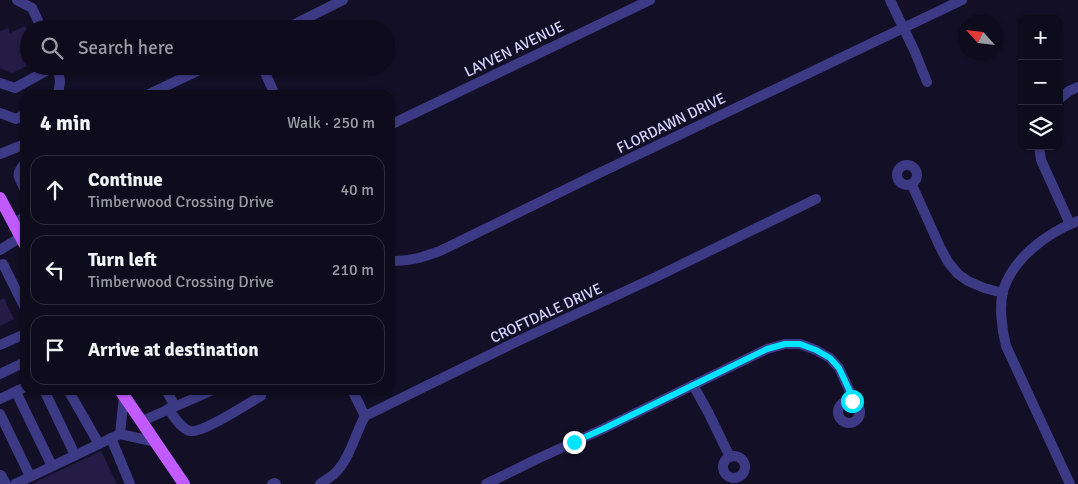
<!DOCTYPE html>
<meta charset="utf-8">
<style>
body{margin:0;font-family:Signika,sans-serif;background:#1c1929;color:#f1f3f6}
.controls{position:absolute;right:15px;top:15px;display:grid;overflow:hidden;border-radius:10px;box-shadow:0 1px 4px #0004}
.controls button{width:45px;height:45px;display:grid;place-items:center;padding:0;border:0;border-bottom:1px solid #2e2b3b;background:#0e0b1c;color:#f1f3f6;font:25px sans-serif}
.compass{position:absolute;left:958px;top:15px;width:45px;height:45px;border-radius:50%;background:#0e0b1c;box-shadow:0 1px 4px #0004;rotate:297deg}
.stop{position:absolute;width:15px;height:15px;margin:-11px;border:4px solid #00e5ff;border-radius:50%;background:#fff}
.stop.end{background:#00e5ff;border-color:#fff;box-shadow:0 1px 5px #0008}
.list{margin:0;padding:0;list-style:none}
h2{display:flex;justify-content:space-between;align-items:center;height:65px;margin:0;padding:0 20px;font-size:21px}
h2 small{font-size:16px;font-weight:400;color:#9b9ba3}
.list li{display:grid;grid-template-columns:32px 1fr auto;gap:15px;align-items:center;box-sizing:border-box;height:70px;margin:0 10px 10px;padding:0 10px;border:1px solid #2e2b3b;border-radius:15px}
.list b{display:block;font-size:19px;white-space:nowrap}
.list p{margin:0;font-size:16px;white-space:nowrap;color:#9b9ba3}
.list em{font-size:16px;font-style:normal;color:#9b9ba3}
.icon{flex:none;width:28px;height:28px;fill:none;stroke:currentColor;stroke-width:2;stroke-linecap:round;stroke-linejoin:round}
.map{position:relative;flex:none;width:1078px;height:484px;overflow:hidden}
.search{position:absolute;background:#0e0b1c;box-shadow:0 1px 4px #0004;left:20px;top:20px;width:375px;height:55px;display:flex;align-items:center;gap:12px;box-sizing:border-box;padding:0 18px;border-radius:28px;color:#9b9ba3;font-size:19px}
.panel{position:absolute;background:#0e0b1c;box-shadow:0 1px 4px #0004;left:20px;top:90px;width:375px;height:305px;border-radius:15px}
.map>svg:first-child{display:block}
</style>
<div class="map">
<svg width="1078" height="484" viewBox="0 0 1078 484">
<rect width="100%" height="100%" fill="#130f26"/>
<g fill="#241b47">
<polygon points="25,26 29,33 29,65 12,73 0,68 0,31 8,28 10,33"/>
<polygon points="4,298 14,319 0,326 0,300"/>
<polygon points="101,451 117,484 32,484 52,474"/>
</g>
<g fill="none" stroke-linecap="round" stroke-linejoin="round">
<g stroke="#3d3a85" stroke-width="10">
<polyline points="17,0 32,8 42,29"/>
<polyline points="890,0 915,52 927,82"/>
<polyline points="285,29 343,0"/>
<polyline points="262,66 275,95"/>
<polyline points="0,83 15,88 55,66"/>
<polyline points="58,95 60,82 58,66"/>
<polyline points="147,95 208,66"/>
<polyline points="1059,99 1069,91 1078,87"/>
<polyline points="0,113 16,119 25,114"/>
<polyline points="390,125 650,0"/>
<polyline points="1039,146 1041,160 1070,224"/>
<polyline points="0,154 25,144"/>
<path d="M25,163C14,176 19,176 25,190"/>
<circle cx="907" cy="175" r="10"/>
<polyline points="912,185 940,247 948,262 958,274 968,281 984,288 1003,293"/>
<polyline points="13,223 25,217"/>
<polyline points="0,250 21,237"/>
<path d="M390,261C411,261 420,258 440,251L591,177L962,0"/>
<polyline points="3,264 25,308"/>
<polyline points="0,345 25,334"/>
<polyline points="0,374 25,362"/>
<polyline points="693,385 708,412 730,457"/>
<polyline points="44,390 75,455"/>
<polyline points="68,390 99,444"/>
<polyline points="166,390 175,406"/>
<polyline points="352,390 365,416"/>
<polyline points="16,392 52,466"/>
<polyline points="124,396 120,434 156,442"/>
<polyline points="0,399 25,387"/>
<circle cx="849" cy="412" r="11"/>
<path d="M168,409C174,416 181,429 190,431C202,434 249,403 261,396V390"/>
<polyline points="0,414 30,476"/>
<polyline points="142,421 213,390"/>
<polyline points="111,438 130,484"/>
<circle cx="734" cy="467" r="11"/>
<polyline points="1,475 6,484"/>
<polyline points="15,484 120,434"/>
<polyline points="272,484 275,483 276,484"/>
<path d="M320,484C324,481 329,478 333,475C349,462 355,434 365,416L518,341L658,276L816,199"/>
<polyline points="486,484 537,459 603,429 767,349 785,344 800,344 816,350 830,358 839,368 852,396 852,401"/>
<path d="M1070,484L1006,346C1002,330 999,307 1003,291C1013,258 1047,233 1078,221"/>
</g>
<g stroke="#c25bff" stroke-width="12">
<polyline points="0,198 25,245"/>
<polyline points="120,390 184,484"/>
</g>
</g>
<g fill="none" stroke-linecap="round" stroke-linejoin="round">
<polyline stroke="#00e5ff" stroke-width="6" points="574,442 603,429 767,349 785,344 800,344 816,350 830,358 839,368 852,396 852,401"/>
</g>
<g text-anchor="middle" stroke-width="5" stroke-linejoin="round" paint-order="stroke">
<g font-size="15" fill="#d9d4ff" stroke="#130f26">
<text transform="translate(514 49) rotate(-26)" y="5">LAYVEN AVENUE</text>
<text transform="translate(671 123) rotate(-26)" y="5">FLORDAWN DRIVE</text>
<text transform="translate(546 313) rotate(-25)" y="5">CROFTDALE DRIVE</text>
</g>
</g>
</svg>
<div class="controls">
<button>+</button>
<button>−</button>
<button><svg class="icon" aria-label="layers" viewBox="0 0 24 24"><path d="M12 4l9 5-9 5-9-5zM3 14l9 5 9-5"/></svg></button>
</div>
<svg class="compass" viewBox="-18 -18 36 36"><path d="M0-13l5 13h-10z" fill="#e53935"/><path d="M0 13l5-13h-10z" fill="#9b9ba3"/></svg>
<div class="stop" style="left:852px;top:401px"></div>
<div class="stop end" style="left:574px;top:442px"></div>
<div class="search"><svg class="icon" aria-label="search" viewBox="0 0 24 24"><circle cx="10" cy="10" r="6"/><path d="M15 15l6 6"/></svg>Search here</div>
<section class="panel">
<h2>4 min<small>Walk · 250 m</small></h2>
<ul class="list">
<li><svg class="icon" aria-label="ahead" viewBox="0 0 24 24"><path d="M12 20V5M6 11l6-6 6 6"/></svg><div><b>Continue</b><p>Timberwood Crossing Drive</p></div><em>40 m</em></li>
<li><svg class="icon" aria-label="left" viewBox="0 0 24 24"><path d="M17 20v-9H6M10 6l-5 5 5 5"/></svg><div><b>Turn left</b><p>Timberwood Crossing Drive</p></div><em>210 m</em></li>
<li><svg class="icon" aria-label="arrive" viewBox="0 0 24 24"><path d="M6 21V4h12l-3 4 3 4H6"/></svg><div><b>Arrive at destination</b></div></li>
</ul>
</section>
</div>
